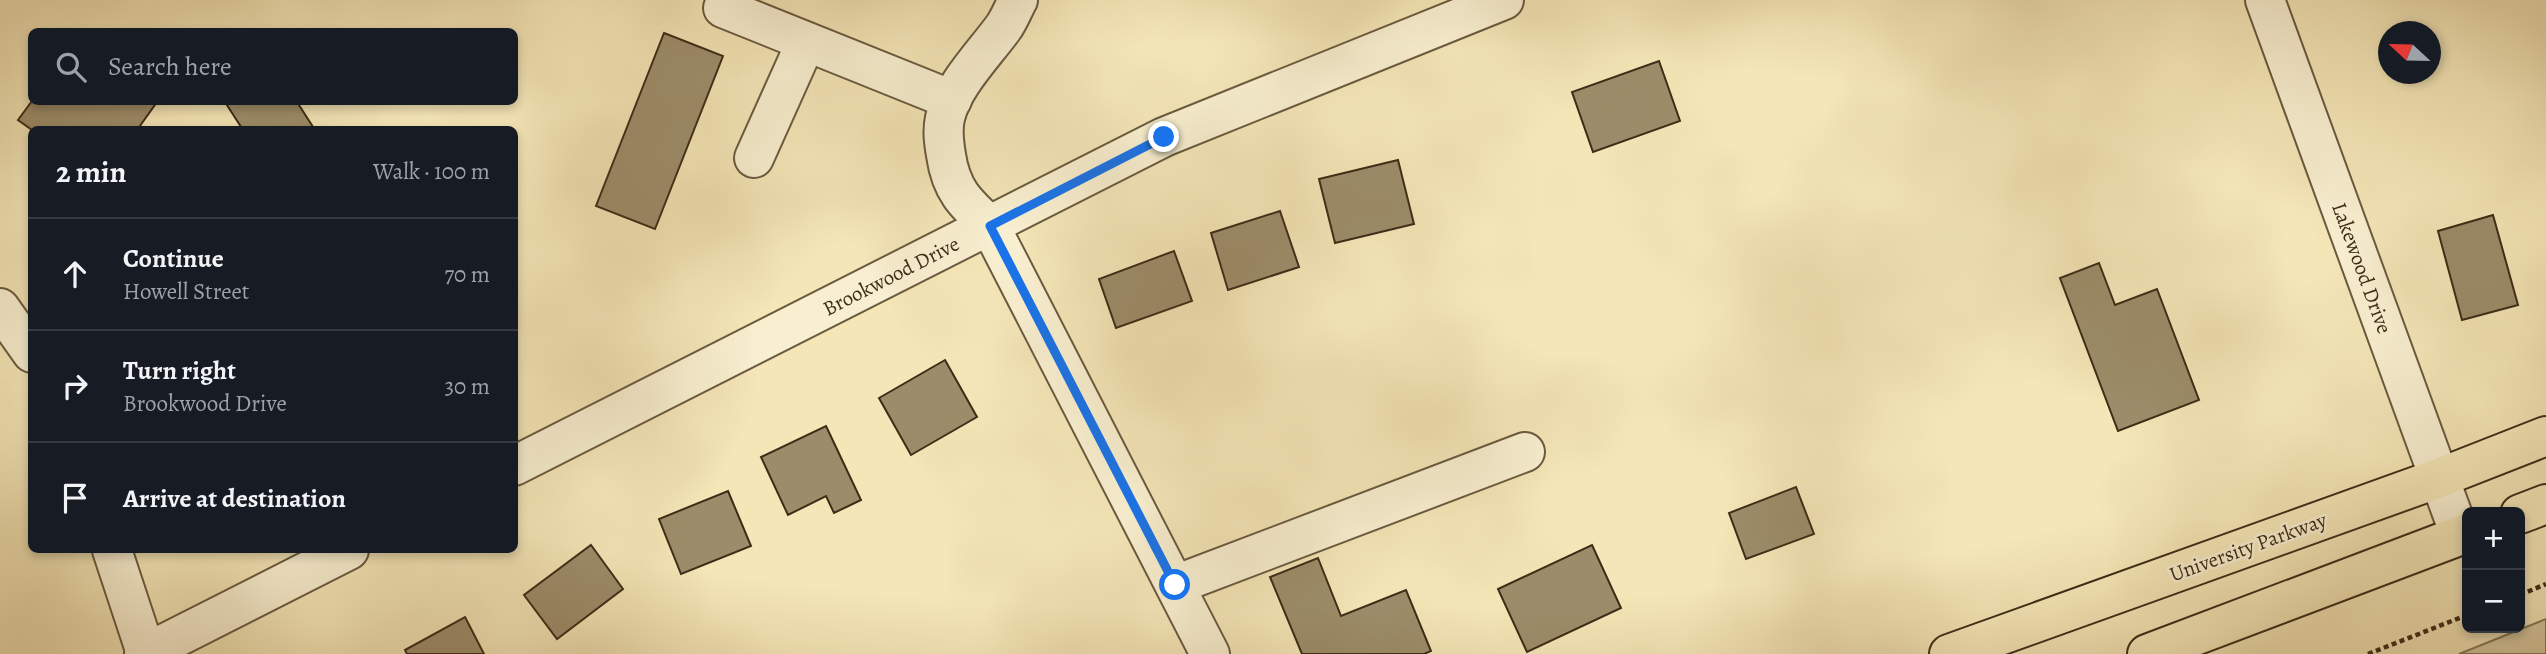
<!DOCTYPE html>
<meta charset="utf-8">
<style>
body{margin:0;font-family:Alegreya,serif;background:#242831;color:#f1f3f6}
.controls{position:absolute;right:21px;bottom:21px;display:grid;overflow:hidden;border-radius:10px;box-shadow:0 4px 10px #0003}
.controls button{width:63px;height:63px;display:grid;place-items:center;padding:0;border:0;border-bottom:2px solid #363941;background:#171b24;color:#f1f3f6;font:35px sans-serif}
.compass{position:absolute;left:2378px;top:21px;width:63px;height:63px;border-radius:50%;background:#171b24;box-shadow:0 4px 10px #0003;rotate:292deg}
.stop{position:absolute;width:21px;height:21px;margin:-16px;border:5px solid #1a73e8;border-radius:50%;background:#fff}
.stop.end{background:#1a73e8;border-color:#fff;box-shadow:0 2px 7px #0008}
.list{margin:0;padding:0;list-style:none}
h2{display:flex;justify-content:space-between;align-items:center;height:91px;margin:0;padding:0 28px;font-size:30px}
h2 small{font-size:23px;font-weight:400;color:#9ea1a6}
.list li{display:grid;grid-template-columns:46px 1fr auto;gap:21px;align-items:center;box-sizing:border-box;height:112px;padding:0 28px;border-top:2px solid #363941}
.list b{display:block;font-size:26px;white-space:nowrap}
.list p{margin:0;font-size:23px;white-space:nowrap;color:#9ea1a6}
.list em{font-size:23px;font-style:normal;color:#9ea1a6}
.icon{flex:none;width:38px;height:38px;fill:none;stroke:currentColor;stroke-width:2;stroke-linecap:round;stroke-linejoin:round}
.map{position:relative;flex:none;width:2546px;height:654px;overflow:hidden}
.search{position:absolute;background:#171b24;box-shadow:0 4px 10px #0003;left:28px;top:28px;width:490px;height:77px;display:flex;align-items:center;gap:18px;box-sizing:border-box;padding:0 24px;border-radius:10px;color:#9ea1a6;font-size:26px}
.panel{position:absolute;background:#171b24;box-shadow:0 4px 10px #0003;left:28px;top:126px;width:490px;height:427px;border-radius:10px}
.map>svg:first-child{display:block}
</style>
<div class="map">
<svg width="2546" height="654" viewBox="0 0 2546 654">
<rect width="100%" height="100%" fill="#f4e6b7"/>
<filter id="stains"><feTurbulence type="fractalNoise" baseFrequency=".00286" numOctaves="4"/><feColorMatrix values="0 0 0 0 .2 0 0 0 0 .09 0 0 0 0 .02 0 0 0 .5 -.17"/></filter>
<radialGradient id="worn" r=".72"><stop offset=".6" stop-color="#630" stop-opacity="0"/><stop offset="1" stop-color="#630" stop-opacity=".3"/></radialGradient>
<polygon fill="#d5c69c" stroke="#89795a" stroke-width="2" points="2546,619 2546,654 2459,654"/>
<g fill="#9c8d6a" stroke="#3d2c17" stroke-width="2">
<polygon points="664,33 723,56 655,229 596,206"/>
<polygon points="1659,61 1680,121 1593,152 1572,92"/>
<polygon points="32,101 32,102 157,102 137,130 32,130 18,120"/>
<polygon points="225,102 297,102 315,130 243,130"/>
<polygon points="1398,160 1414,224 1335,243 1319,179"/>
<polygon points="1280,211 1299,267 1228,290 1211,233"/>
<polygon points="2493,215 2518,305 2462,320 2438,231"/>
<polygon points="1174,251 1192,301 1116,328 1099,279"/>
<polygon points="2099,263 2115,305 2157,289 2199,400 2118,431 2060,278"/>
<polygon points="945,360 977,417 911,455 879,398"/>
<polygon points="826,426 861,500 834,513 826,496 788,515 761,457"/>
<polygon points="1796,487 1814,534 1746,559 1729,513"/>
<polygon points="728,491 751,546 681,574 659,519"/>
<polygon points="591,545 623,589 557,639 524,595"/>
<polygon points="1592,545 1621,608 1527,652 1498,589"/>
<polygon points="1318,558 1341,616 1406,590 1431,651 1424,654 1302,654 1270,577"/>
<polygon points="465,617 484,654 407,654 405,650"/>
</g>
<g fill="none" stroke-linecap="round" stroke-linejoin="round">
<defs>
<g id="minor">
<path d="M1018,0C1013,9 1009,20 1003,28C984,54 952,86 945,118C942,131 944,143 946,155C951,190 965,203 990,226L1210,654"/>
<polyline points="2265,0 2460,535"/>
<polyline points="723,8 952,100"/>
<polyline points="754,158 806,42"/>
<polyline points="0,308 32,353"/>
<polyline points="514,466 1164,137 1504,0"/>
<polyline points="112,550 146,653"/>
<polyline points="1175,585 1525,452"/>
<polyline points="144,654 349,550"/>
</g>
<g id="major">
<polyline points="2520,514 2546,504"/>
<polyline points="1949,654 2439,478 2546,436"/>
<polyline points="2147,654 2467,533"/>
</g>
</defs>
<use href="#minor" stroke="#6b5a3f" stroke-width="42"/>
<use href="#major" stroke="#3d2c17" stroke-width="42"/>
<g stroke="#3d2c17" stroke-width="4.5" stroke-dasharray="5 3.5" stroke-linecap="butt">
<polyline points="2520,595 2546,584"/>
<polyline points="2368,654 2467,615"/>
</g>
<use href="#minor" stroke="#f8efd0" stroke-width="38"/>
<use href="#major" stroke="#f4e6b7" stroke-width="38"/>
</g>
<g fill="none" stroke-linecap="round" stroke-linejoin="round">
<polyline stroke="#1a73e8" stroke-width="9" points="1164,137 990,226 1175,585"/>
</g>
<g text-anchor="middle" stroke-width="5" stroke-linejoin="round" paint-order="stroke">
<g font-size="21" fill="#3d2c17" stroke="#f8efd0">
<text transform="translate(2362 268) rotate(70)" y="7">Lakewood Drive</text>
<text transform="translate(891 276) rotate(-27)" y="7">Brookwood Drive</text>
<text transform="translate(2248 547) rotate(-20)" y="7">University Parkway</text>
</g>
</g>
<rect width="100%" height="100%" filter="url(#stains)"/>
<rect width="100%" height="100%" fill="url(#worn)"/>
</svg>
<div class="controls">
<button>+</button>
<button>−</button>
</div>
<svg class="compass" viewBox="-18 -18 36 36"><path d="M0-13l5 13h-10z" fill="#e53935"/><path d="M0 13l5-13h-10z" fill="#9ea1a6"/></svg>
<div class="stop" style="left:1175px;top:585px"></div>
<div class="stop end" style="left:1164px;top:137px"></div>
<div class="search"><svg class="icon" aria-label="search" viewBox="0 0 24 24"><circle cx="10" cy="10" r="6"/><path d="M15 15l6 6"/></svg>Search here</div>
<section class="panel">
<h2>2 min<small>Walk · 100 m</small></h2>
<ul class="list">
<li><svg class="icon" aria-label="ahead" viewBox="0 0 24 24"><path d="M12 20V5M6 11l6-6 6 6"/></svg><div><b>Continue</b><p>Howell Street</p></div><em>70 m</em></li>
<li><svg class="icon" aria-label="right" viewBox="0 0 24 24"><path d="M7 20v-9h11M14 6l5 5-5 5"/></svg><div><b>Turn right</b><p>Brookwood Drive</p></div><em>30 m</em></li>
<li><svg class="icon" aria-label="arrive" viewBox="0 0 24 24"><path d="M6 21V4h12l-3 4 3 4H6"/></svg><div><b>Arrive at destination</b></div></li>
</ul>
</section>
</div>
